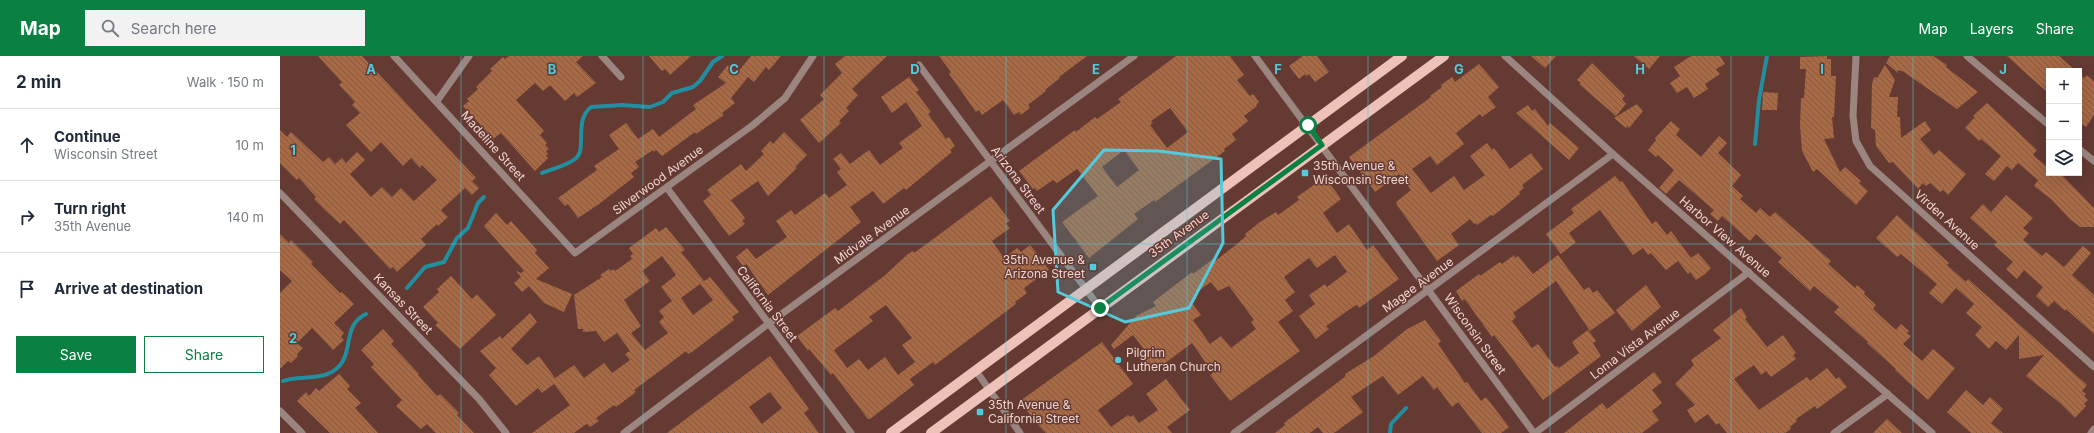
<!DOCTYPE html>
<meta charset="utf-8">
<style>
body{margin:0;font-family:Inter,sans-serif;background:#f2f2f3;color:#1f2937}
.controls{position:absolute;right:12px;top:12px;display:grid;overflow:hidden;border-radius:0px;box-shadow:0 4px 16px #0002}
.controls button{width:36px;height:36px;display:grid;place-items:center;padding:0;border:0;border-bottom:1px solid #e0e1e3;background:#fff;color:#1f2937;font:20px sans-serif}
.stop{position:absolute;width:12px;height:12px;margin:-9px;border:3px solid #0b8043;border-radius:50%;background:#fff}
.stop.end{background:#0b8043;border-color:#fff;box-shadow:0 1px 4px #0008}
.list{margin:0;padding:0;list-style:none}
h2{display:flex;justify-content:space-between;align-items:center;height:52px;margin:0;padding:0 16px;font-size:17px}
h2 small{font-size:13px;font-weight:400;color:#747a83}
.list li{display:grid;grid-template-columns:26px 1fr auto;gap:12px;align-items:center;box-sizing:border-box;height:72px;padding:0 16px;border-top:1px solid #e0e1e3}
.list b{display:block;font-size:15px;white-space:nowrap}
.list p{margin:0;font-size:13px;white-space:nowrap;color:#747a83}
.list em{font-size:13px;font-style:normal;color:#747a83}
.actions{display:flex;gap:8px;padding:12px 16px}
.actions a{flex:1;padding:9px 0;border:1px solid #0b8043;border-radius:0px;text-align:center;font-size:14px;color:#0b8043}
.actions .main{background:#0b8043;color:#fff}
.icon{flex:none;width:22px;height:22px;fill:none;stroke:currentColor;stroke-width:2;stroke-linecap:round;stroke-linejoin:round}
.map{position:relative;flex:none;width:1814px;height:377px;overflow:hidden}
header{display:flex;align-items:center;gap:24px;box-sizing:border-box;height:56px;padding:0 20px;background:#0b8043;color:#fff}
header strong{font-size:19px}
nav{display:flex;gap:22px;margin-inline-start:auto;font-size:14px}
.search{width:280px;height:36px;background:#f2f2f3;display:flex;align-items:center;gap:10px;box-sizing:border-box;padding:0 14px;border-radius:0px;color:#747a83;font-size:15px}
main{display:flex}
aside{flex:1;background:#fff}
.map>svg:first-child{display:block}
</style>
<header>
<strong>Map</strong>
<div class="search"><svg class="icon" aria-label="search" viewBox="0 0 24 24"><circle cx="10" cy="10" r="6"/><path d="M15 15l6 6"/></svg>Search here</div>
<nav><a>Map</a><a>Layers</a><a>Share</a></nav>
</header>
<main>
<aside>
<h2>2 min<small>Walk · 150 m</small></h2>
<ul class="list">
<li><svg class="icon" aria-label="ahead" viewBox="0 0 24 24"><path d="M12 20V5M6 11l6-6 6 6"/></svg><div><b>Continue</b><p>Wisconsin Street</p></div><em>10 m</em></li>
<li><svg class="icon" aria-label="right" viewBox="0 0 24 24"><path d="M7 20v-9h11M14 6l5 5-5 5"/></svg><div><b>Turn right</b><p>35th Avenue</p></div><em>140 m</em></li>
<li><svg class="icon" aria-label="arrive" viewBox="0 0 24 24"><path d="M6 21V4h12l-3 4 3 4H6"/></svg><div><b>Arrive at destination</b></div></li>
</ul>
<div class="actions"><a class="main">Save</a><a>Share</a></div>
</aside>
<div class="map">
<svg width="1814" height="377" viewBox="0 0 1814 377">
<defs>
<pattern id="building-back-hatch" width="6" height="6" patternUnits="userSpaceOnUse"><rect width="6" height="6" fill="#a86945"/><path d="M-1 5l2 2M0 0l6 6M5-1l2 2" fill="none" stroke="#825943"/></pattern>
</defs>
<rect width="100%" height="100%" fill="#643a33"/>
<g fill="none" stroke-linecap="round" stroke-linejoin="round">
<g stroke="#218f9f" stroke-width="4">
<polyline points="1475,88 1479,44 1487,0"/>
<path d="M262,117C272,113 286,110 295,103C308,94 293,65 311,51L342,49L370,51L383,46L392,37L413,31L420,25L433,6L442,0"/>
<polyline points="127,232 145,211 164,206 177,182 188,172 198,147 204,141"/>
<path d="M3,325C19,319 42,325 56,313C75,298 61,270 86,258"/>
<polyline points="1110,377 1111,368 1126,352"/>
</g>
</g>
<g fill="url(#building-back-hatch)" fill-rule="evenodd">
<polygon points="38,0 82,0 196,122 192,125 199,132 192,139 185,132 161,154 168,161 158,170 157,168 141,183 146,189 117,216 113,211 110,213 64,164 60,168 45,154 34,143 36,141 19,122 17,124 0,107 0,74 7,81 11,76 43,106 49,101 55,108 62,102 66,107 77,96 85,104 70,118 91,141 102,131 112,141 121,132 134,145 157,124 142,109 140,112 131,102 123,110 101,86 91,96 66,69 80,57 72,49 75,46 59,29 62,26"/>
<polygon points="229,0 303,0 296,6 316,27 297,41 294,37 285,45 271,30 269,30 263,35 255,27 236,44 264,75 260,79 267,87 265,89 269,93 266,95 268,98 266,100 268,102 255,115 221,77 213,83 183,50 189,45 187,43 198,33 196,31 212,15 210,13 223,1 225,3"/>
<polygon points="369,0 411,0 390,19 385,13 382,15"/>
<polygon points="471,0 501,0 489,14 486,11 474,26 468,21 451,42 455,47 442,57 444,59 416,78 415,76 382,100 376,94 374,96 373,94 355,106 359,111 351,117 354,121 319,148 298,162 288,148 285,150 278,142 317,114 314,110 339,93 329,79 346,67 358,83 373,73 379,81 416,53 413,49 446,27 438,21 448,9 457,17"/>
<polygon points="565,0 607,0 572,33 578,39 566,52 569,55 559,65 561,67 539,87 520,64 544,43 540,39 562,17 555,8"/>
<polygon points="659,0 807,0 779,21 780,22 765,34 766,35 748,49 750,52 741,59 739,56 734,59 723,44 702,59 699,54 696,56 679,32 669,18 671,16"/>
<path d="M896,0H950L964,19L957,24L970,40L973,38L979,46L976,49L977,50L964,60L968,65L952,78L956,84L944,93L945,95L875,146L874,144L854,158L858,163L809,202L782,166L818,140L797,113L777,127L773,124L757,135L755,132L753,133L739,115L795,74L796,76L815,61L817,63L841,46L838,43ZM890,52L908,76L887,92L870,69L873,67L871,65ZM844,94L859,114L837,131L822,111Z"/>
<polygon points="1023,0 1037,0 1049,16 1035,26 1029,18 1026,20 1025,18 1019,23 1009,10"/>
<polygon points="1251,0 1276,0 1265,12"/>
<polygon points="1354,0 1380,0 1369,13"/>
<polygon points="1411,0 1440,0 1445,8 1436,13 1440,18 1425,28 1428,33 1414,42 1407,31 1397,37 1390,27 1400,20 1394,11"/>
<polygon points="1547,0 1547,3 1551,3 1551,20 1556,20 1554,61 1552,61 1554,82 1544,83 1560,116 1565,111 1581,125 1579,127 1588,135 1576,149 1537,113 1533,116 1522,95 1520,69 1521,42 1524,42 1526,13 1520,13 1520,1"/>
<polygon points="1610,0 1653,0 1667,9 1666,11 1698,36 1677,53 1624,16 1618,14 1618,17 1606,7"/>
<polygon points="1727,0 1779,0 1796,15 1769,15 1769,38"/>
<polygon points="1312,7 1345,40 1342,43 1346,48 1336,60 1299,28 1301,27 1297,24"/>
<polygon points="1199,8 1219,31 1208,41 1216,51 1202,61 1200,58 1176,77 1184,88 1157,109 1150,100 1132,113 1151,137 1174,120 1184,134 1205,119 1190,100 1207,87 1212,94 1214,92 1230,113 1251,97 1263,113 1242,129 1244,132 1239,136 1240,138 1213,160 1211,159 1197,169 1196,167 1194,168 1190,163 1171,178 1179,189 1157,205 1117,149 1116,146 1131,134 1119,118 1095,136 1069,101 1151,41 1150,40 1162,31 1161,29 1172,21 1175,26"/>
<polygon points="1605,9 1615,24 1609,41 1618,41 1617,61 1620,61 1621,82 1645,65 1651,74 1640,83 1654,99 1659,94 1686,118 1668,139 1663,134 1660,136 1650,127 1646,130 1643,127 1638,133 1613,106 1609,107 1596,90 1595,74 1591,72 1592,28 1594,21 1597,22"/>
<polygon points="1799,18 1804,22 1807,19 1814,25 1814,59 1806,71 1799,66"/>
<polygon points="629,21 639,34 636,36 651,56 648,58 666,83 669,81 675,90 670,94 672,96 626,134 624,132 603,148 593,135 570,151 581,166 488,239 466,208 463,210 456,201 467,192 476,203 507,181 496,165 511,154 515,159 545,137 549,142 567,129 557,116 561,113 553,103 561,97 570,108 589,94 600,109 623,92 619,87 642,70 626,46 612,57 601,41"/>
<polygon points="1483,36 1498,37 1497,54 1482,54"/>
<polygon points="1707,47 1757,94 1753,99 1769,113 1769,117 1780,117 1814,152 1814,171 1800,171 1790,163 1771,143 1754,130 1758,124 1738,107 1732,114 1727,110 1714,125 1705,118 1721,100 1701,83 1699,85 1685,72 1695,61 1693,60"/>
<polygon points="1357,48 1363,55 1349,72 1347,70 1346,72 1334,62"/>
<polygon points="1248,49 1252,55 1255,53 1268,70 1270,67 1299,92 1289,104 1236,57"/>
<polygon points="1391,65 1400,73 1396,79 1421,101 1439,80 1447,87 1438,97 1461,119 1452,130 1463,140 1460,143 1476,157 1480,152 1490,161 1495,156 1551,205 1548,208 1575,232 1577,229 1585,236 1584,238 1596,249 1593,253 1616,274 1621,268 1629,275 1627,277 1631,280 1623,288 1642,305 1653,293 1675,312 1648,344 1615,314 1616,313 1587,287 1588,286 1554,256 1559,251 1534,230 1530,235 1518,224 1498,206 1502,202 1476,178 1470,185 1442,160 1438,165 1430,158 1434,154 1399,124 1386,138 1379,132 1394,114 1378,99 1376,101 1368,94 1376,84 1375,82"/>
<polygon points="504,76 527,99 515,111 517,112 488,140 478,125 451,144 465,162 462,165 465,168 449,180 423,145 431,139 427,134 461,108 466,115 484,98 481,95 490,85 493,88"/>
<polygon points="1335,120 1340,126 1342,125 1372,168 1376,165 1387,179 1391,175 1411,202 1418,197 1431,212 1425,218 1416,224 1410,216 1408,218 1398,205 1386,214 1371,197 1368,199 1363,192 1353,199 1320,154 1289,177 1296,186 1281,198 1266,178 1294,157 1291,153"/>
<path d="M1045,121L1061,143L1043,157L1057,177L1069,168L1087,194L1093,189L1119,223L1079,252L1077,249L1073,251L1046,270L1049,273L1036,283L1019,260L1035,248L1029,239L1045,228L1047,231L1067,216L1055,199L1037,212L1029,202L1004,221L1015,236L1005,244L1013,255L998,266L1020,295L950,345L930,319L933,317L912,287L873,316L865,305L870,301L853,279L834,293L831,289L856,260L876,250L873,246L912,216L913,218L933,203L935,205L957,188L966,180L965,178L980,166L996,156L998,159L1019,144L1017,141ZM931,226L938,235L949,230L974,264L971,266L976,273L951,292L941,280L930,288L913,264L921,259L911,246L917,242L914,238Z"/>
<polygon points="1726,139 1753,162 1743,172 1749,177 1743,184 1762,200 1766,196 1784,211 1803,190 1811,197 1792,219 1814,239 1814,278 1786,253 1785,255 1774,245 1768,251 1756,240 1763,231 1744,214 1737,223 1726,213 1733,206 1714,189 1717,186 1690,162 1703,148 1711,156"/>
<path d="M711,140L730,165L726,167L730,172L712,185L724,202L737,192L741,196L750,189L769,214L744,232L747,237L735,246L736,248L655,309L653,306L630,323L634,329L590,363H588L553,317L551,319L529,293L528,295L517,280L555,252L558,255L604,220L628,198L633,195L634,197L656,181ZM606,249L632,282L622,289L635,306L618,319L605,301L588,314L579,303L567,312L554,294L593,265L589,261Z"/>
<polygon points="216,157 227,169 231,165 257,194 255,197 269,212 256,223 292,238 284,256 264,247 249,230 242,236 234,227 241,221 236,215 241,217 244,215 204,170"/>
<polygon points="1617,159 1669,207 1667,209 1686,226 1688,223 1807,329 1802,335 1806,338 1804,340 1808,344 1804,348 1806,350 1795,362 1780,347 1746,320 1764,299 1739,303 1739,279 1726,294 1716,285 1709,293 1695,279 1702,271 1686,257 1694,248 1676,232 1662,248 1649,237 1657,228 1621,198 1617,201 1596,182"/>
<path d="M386,171L405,194L401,196L424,225L401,242L413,259L433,244L420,228L430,221L459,256L452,261L454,264L412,296L408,298L406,295L385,311L354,334L356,336L336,351L334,349L316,362L319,365L310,371L307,368L305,369L294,377H252L290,349L274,328L262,337L258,332L236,350L209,319L216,312L200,295L220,280L222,283L250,257L257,266L231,293L247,309L259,300L275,322L294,309L304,322L324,307L332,317L350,304L345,298L350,295L337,277L324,286L316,275L303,276V273H298L294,239L322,221L320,219L329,213L331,215L334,213L335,215L352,203L350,200L353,198L349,192L376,172L379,176ZM382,200L396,219L381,231L392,245L379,255L384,261L379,266L388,277L365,294L351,277L361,270L344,244L370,225L362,215Z"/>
<polygon points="0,178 9,187 11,184 33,206 31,208 60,237 62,236 74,248 54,267 64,277 61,281 64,284 53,294 32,272 17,287 23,292 17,298 18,300 11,307 8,305 0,313 0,237 12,225 0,214"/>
<polygon points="1234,199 1235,202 1238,200 1253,218 1278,199 1304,234 1309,231 1313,237 1317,234 1335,257 1310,275 1276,225 1233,257 1236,261 1232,265 1249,288 1252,292 1258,288 1275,311 1277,310 1279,312 1299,297 1292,286 1308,274 1316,285 1313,287 1321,300 1263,344 1231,301 1214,279 1212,281 1187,246 1184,243 1182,245 1176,235 1199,218 1200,220 1220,206 1222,208"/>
<polygon points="171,220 192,243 197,238 216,259 180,293 155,269 158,267 143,251 159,236 157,233"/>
<polygon points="1366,229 1381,251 1352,275 1336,254"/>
<polygon points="1461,252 1467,261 1465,263 1487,291 1503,279 1516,297 1513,299 1516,303 1491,321 1486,315 1481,319 1474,309 1454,323 1479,354 1527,321 1530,325 1547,312 1556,323 1559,321 1567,331 1537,353 1535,350 1516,363 1517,365 1510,371 1511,373 1505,377 1447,377 1439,367 1436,369 1428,358 1415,367 1407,354 1415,349 1395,328 1414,309 1411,304 1441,282 1433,274"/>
<polygon points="1145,264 1161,285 1158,288 1185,327 1187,326 1201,345 1206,341 1229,371 1221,377 1202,377 1178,346 1172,351 1157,331 1154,334 1143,320 1118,339 1103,320 1071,341 1083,356 1054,377 1043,377 1038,371 1030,377 995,377 1005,369 1004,367 1066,320 1065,318 1094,300 1127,273"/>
<polygon points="103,273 114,285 111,288 139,318 138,319 157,340 160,338 179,357 177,359 194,377 156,377 147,368 141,373 116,350 122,344 91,311 94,308 81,294"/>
<polygon points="822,286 853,328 818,354 831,371 848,359 850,361 853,359 859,367 878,354 866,338 886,323 910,354 887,371 892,377 766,377 756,367 740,345"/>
<path d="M490,300L529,353L524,357L539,377H387ZM490,336L502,352L482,368L469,351Z"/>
<polygon points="1374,316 1382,326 1372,334 1382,347 1372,355 1379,364 1362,377 1284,377 1322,347 1327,353"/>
<polygon points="59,318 70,330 67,333 81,347 75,352 98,377 50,377 17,345 26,336 29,340 36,332 39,335"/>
<polygon points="1686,334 1703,349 1710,341 1723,353 1711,367 1723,377 1691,377 1667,356"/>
<polygon points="1607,363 1622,377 1593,377"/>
</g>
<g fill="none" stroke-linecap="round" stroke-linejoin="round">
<g stroke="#9b8581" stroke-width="7">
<polyline points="114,0 295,197 473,69 505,42 533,0"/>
<polyline points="322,0 341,21"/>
<polyline points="975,0 1254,377"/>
<polyline points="1225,0 1333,98 1652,377"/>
<polyline points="1576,0 1573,60 1576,85 1590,110 1814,311"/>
<polyline points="1687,0 1769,69"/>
<polyline points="639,9 820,252"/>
<polyline points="157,45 189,0"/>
<polyline points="1799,93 1814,105"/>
<polyline points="387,132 571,377"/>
<polyline points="0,137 199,343 226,377"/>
<polyline points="696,315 740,377"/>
<polyline points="0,355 22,377"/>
<polyline points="344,377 488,268 854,0"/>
<polyline points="954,377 1333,98"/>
<polyline points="1255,377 1469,216"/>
<polyline points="1554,377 1608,338"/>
<polyline points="1811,377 1814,373"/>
</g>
<g stroke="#eec1b9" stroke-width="10">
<polyline points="611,377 1122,0"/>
<polyline points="651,377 1164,0"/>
</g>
</g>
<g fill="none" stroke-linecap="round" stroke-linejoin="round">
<polyline stroke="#0b8043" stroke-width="5" points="820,252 1042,89 1028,69"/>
</g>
<path fill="#54cadd" fill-opacity="0.2" stroke="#54cadd" stroke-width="3" stroke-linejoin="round" d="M824,94L879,95L941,103L943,187L909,252L845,266L778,236L773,154Z"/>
<path fill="none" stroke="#54cadd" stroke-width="1" stroke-opacity="0.55" d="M181,0V377M363,0V377M544,0V377M726,0V377M907,0V377M1088,0V377M1270,0V377M1451,0V377M1633,0V377M0,188H1814"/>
<g fill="#54cadd" stroke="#643a33" stroke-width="1.5">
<rect x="1021" y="113" width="8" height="8" rx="2"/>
<rect x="809" y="207" width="8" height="8" rx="2"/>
<circle cx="838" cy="304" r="4"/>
<rect x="696" y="352" width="8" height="8" rx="2"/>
</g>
<g text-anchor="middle" stroke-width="3" stroke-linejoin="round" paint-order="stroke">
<g font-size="12" fill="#f0d5d1" stroke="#643a33">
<text transform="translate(213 90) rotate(48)" y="4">Madeline Street</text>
<text transform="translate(378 124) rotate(-36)" y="4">Silverwood Avenue</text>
<text transform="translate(738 124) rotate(53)" y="4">Arizona Street</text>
<text transform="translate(1667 164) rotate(42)" y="4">Virden Avenue</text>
<text transform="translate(899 178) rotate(-36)" y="4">35th Avenue</text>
<text transform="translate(592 179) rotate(-36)" y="4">Midvale Avenue</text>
<text transform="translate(1445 181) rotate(41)" y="4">Harbor View Avenue</text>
<text transform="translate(1138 229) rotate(-36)" y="4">Magee Avenue</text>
<text transform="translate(123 248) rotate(46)" y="4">Kansas Street</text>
<text transform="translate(487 248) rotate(53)" y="4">California Street</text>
<text transform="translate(1195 278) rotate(54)" y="4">Wisconsin Street</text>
<text transform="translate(1355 288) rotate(-37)" y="4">Loma Vista Avenue</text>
</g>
<g font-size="12" fill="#f0d5d1" stroke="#643a33" text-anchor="start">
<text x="1033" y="114">35th Avenue &amp;<tspan x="1033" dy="14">Wisconsin Street</tspan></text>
<text x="805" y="208" text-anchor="end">35th Avenue &amp;<tspan x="805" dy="14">Arizona Street</tspan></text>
<text x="846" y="301">Pilgrim<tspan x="846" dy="14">Lutheran Church</tspan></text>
<text x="708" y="353">35th Avenue &amp;<tspan x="708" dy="14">California Street</tspan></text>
</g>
</g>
<g font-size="13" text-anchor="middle" font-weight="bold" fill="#54cadd" stroke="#643a33" stroke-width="3" stroke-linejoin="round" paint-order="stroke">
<text x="91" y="18">A</text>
<text x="272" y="18">B</text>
<text x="454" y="18">C</text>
<text x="635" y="18">D</text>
<text x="816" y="18">E</text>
<text x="998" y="18">F</text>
<text x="1179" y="18">G</text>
<text x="1360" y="18">H</text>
<text x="1542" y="18">I</text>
<text x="1723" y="18">J</text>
<text x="13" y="99">1</text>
<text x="13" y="287">2</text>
</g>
</svg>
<div class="controls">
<button>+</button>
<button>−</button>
<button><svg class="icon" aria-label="layers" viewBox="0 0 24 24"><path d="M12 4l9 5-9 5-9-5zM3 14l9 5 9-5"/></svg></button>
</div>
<div class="stop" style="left:1028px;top:69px"></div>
<div class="stop end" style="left:820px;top:252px"></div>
</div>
</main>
